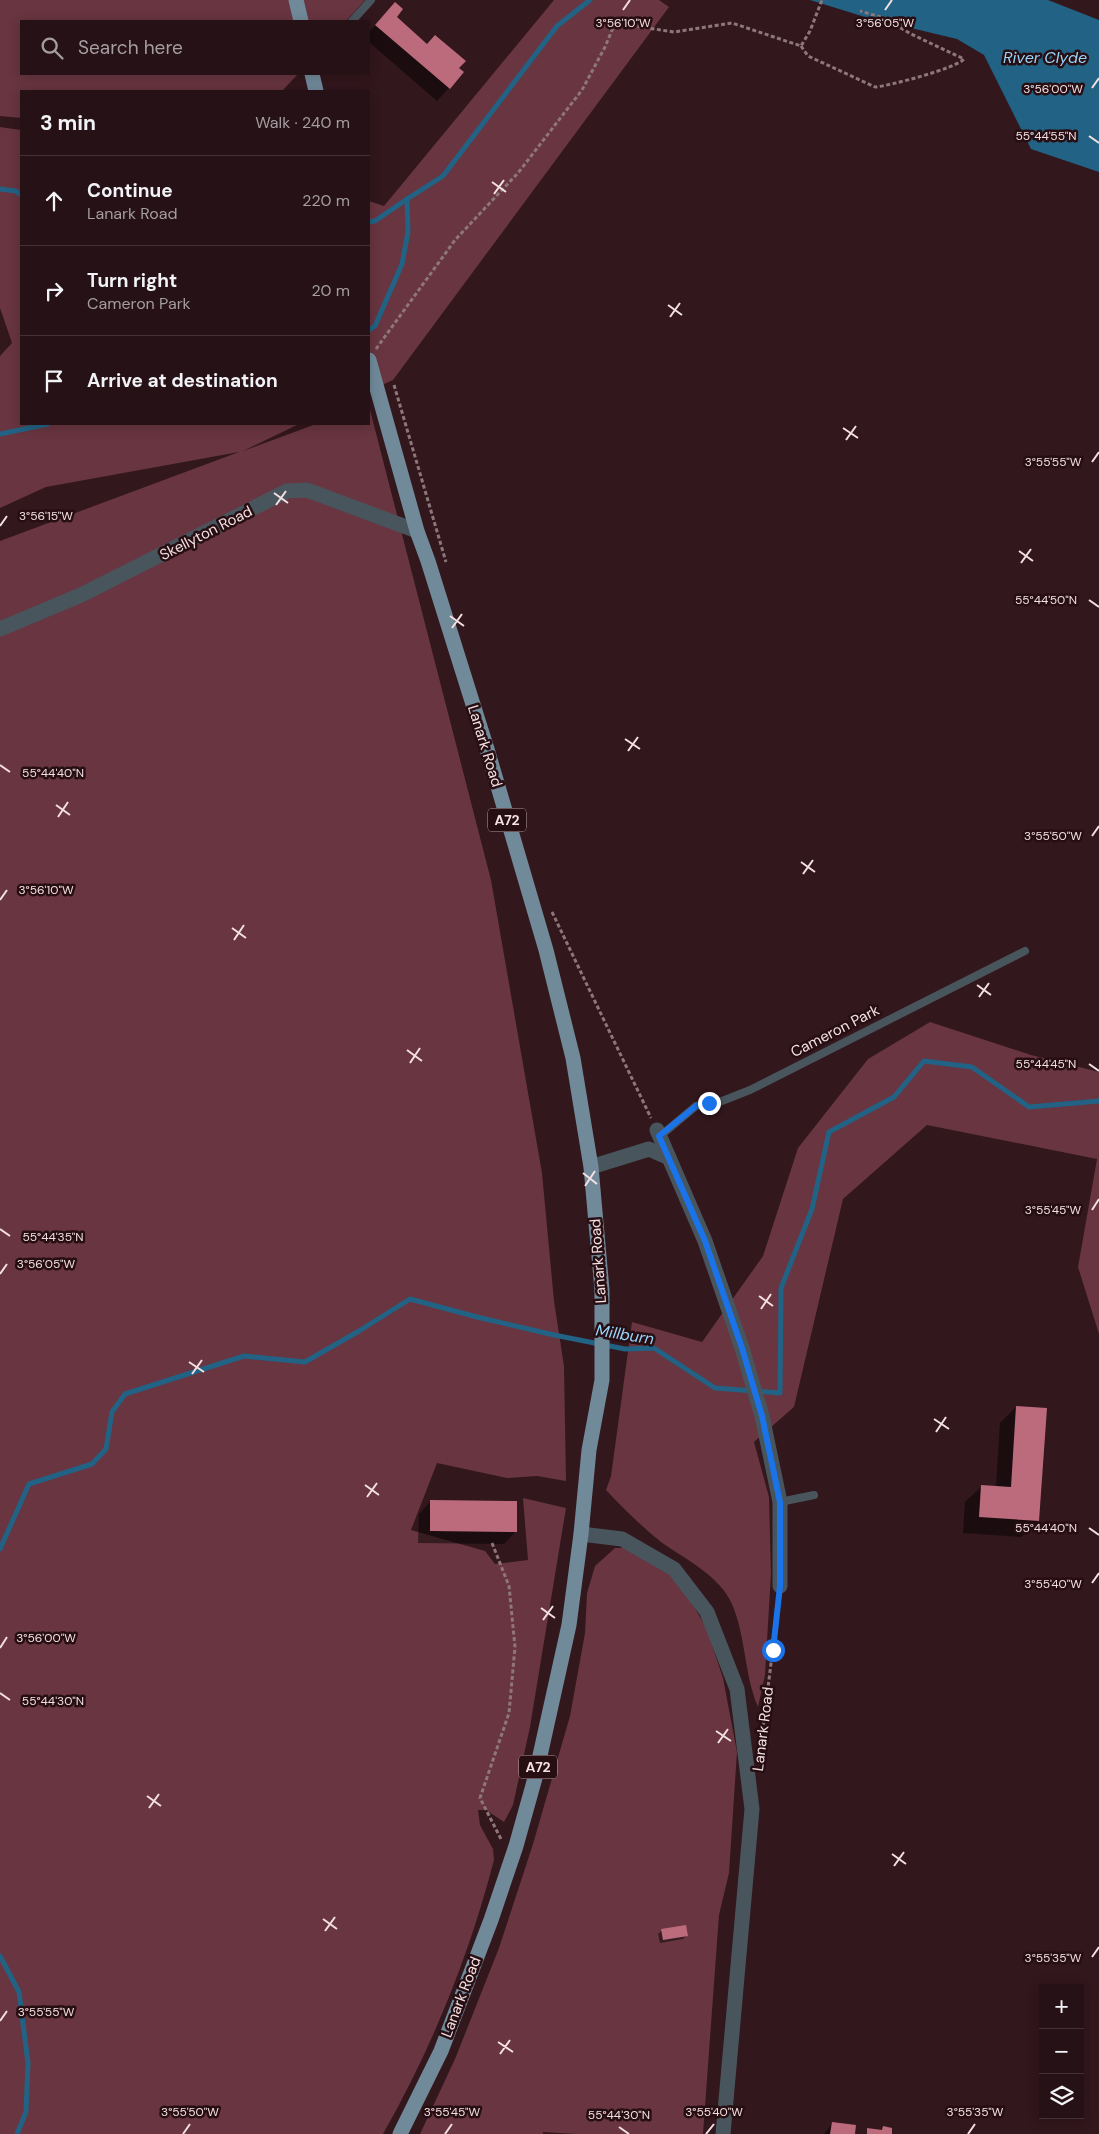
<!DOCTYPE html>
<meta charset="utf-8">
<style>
body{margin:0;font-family:"DM Sans",sans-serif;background:#321f23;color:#f1f3f6}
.controls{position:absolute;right:15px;bottom:15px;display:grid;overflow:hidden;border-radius:0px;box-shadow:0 2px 12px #0003}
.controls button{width:45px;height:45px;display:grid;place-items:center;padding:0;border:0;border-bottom:1px solid #423135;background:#261116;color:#f1f3f6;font:25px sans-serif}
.stop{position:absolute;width:15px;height:15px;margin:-11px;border:4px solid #1a73e8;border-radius:50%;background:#fff}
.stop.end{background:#1a73e8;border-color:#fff;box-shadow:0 1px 5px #0008}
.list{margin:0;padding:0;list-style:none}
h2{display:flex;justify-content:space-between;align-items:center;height:65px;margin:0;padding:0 20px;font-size:21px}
h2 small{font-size:16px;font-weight:400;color:#a49da1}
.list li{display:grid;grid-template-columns:32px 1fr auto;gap:15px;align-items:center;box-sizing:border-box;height:90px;padding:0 20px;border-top:1px solid #423135}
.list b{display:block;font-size:19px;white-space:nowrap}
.list p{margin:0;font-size:16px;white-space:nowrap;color:#a49da1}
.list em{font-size:16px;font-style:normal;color:#a49da1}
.icon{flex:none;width:28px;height:28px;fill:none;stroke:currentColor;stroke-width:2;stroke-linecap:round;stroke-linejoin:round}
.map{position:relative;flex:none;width:1099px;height:2134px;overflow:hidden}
.search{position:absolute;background:#261116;box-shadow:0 2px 12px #0003;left:20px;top:20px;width:350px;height:55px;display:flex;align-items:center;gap:12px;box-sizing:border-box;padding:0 18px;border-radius:0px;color:#a49da1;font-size:19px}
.panel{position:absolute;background:#261116;box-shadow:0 2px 12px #0003;left:20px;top:90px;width:350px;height:335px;border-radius:0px}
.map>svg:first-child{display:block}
</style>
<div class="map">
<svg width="1099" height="2134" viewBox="0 0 1099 2134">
<rect width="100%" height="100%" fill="#32171d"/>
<g fill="#683540">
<polygon points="0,0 365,0 346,21 21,21 21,74 298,74 282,91 21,91 21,118 0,116"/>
<polygon points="554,0 659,0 669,7 393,380 369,391 369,201 384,206"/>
<path d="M0,127L21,130V424H299L243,451L316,424H369V406L491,880L542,1173L554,1301L564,1366L566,1481L537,1476L507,1478L437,1463L411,1530L485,1551L495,1564L528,1560L523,1498L566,1508L530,1727L513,1805L504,1822L486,1810H478L480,1825L493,1849L494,1860C469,1956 432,2048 383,2134H0V541L239,452L46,487L0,508V356L12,343L0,308Z"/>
<path d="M930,1022L1031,1055L1099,1072V1334L1078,1267L1097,1159L927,1125L843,1199L794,1407L754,1442L769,1497L771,1574L765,1675L758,1707C744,1674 746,1637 732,1604C720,1576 685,1559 661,1542C641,1526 623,1508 606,1490L611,1476L632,1322L702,1342L763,1256L798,1148L868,1059Z"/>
<polygon points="615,1548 627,1548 667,1571 691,1602 706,1627 723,1678 737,1752 729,1873 719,1915 703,2134 576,2134 543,2132 543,2134 420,2134 455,2059 499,1948 533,1844 570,1716 585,1633 587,1593 595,1566"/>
</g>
<polygon fill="#226284" points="810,0 1048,0 1099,20 1099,172 1031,149 984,55 957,39 865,17"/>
<g fill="#0007">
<polygon points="395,3 395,17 462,73 437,101 369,42 369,32"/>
<polygon points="1016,1407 1038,1521 1021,1537 963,1533 965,1502 982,1486 996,1487 1000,1423"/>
<polygon points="431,1501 516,1531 504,1544 418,1543 419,1514"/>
<polygon points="662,1930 686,1936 683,1939 660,1943 658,1934"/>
<polygon points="832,2124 854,2134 824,2134"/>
</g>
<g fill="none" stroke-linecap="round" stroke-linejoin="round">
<g stroke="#226284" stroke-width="5">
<polyline points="0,189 16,191 21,195"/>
<polyline points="369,222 375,221 407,199"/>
<polyline points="369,330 375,326 402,264 408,232 407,199 443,176 557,26 590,0"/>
<polyline points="0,434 48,424"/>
<polyline points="0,1549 29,1484 92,1464 106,1449 112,1412 125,1394 244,1356 305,1362 359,1331 410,1299 477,1317 554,1335 625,1349 654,1348 715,1388 780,1393 781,1288 812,1209 829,1132 894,1097 924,1061 972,1067 1029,1107 1099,1101"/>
<polyline points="0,1956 19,1992 28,2063 26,2112 17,2134"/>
</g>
</g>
<g fill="#bc6b7c">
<polygon points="395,2 403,9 397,17 427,44 435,35 466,61 459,68 464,72 450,89 375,25"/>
<polygon points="1016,1406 1047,1408 1039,1521 979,1517 981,1485 1011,1487"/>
<polygon points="430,1500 517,1501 517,1532 430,1531"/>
<polygon points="686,1925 688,1936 663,1940 661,1929"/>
<polygon points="832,2122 856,2125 855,2134 830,2134"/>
<polygon points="883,2126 892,2128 892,2134 867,2134 867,2128 882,2130"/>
</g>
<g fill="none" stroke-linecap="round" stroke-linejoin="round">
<g stroke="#8e777b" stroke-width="3" stroke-dasharray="4 2.5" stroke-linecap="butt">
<path d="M801,46L808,56L875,87C889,86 957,68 964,59L911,34L884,18L860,11"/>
<polyline points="376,349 455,240 518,173 582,90 605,47 615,23 674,32 732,23 801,46 810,31 822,0"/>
<polyline points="394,385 446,562"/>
<polyline points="552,912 651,1118"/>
<polyline points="492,1543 509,1586 515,1647 509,1713 480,1798 502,1841"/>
<polyline points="761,1744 779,1599"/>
</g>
<g stroke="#49555d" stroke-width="8">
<polyline points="352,21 371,0"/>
<polyline points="659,1137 696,1106 722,1101 750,1090 1025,951"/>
<polyline points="780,1502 814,1495"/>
</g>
<g stroke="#49555d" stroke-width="15">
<polyline points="0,629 81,595 287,491 307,490 417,531"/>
<polyline points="657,1130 705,1241 742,1348 762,1416 780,1502 780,1586"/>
<polyline points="591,1167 649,1149 669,1158"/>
<polyline points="581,1534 622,1539 674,1569 707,1612 737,1689 752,1809 723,2134"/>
</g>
<g stroke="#718a9a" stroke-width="15">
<polyline points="296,0 301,21"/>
<polyline points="312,74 316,91"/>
<polyline points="369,360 417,531 428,561 487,749 546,950 573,1058 591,1167 602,1290 602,1380 589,1450 581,1534 569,1625 535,1778 516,1846 491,1920 441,2051 400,2134"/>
</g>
</g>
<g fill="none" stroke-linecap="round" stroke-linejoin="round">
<polyline stroke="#1a73e8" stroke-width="6" points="709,1103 696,1106 659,1136 705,1241 742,1348 762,1416 780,1502 780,1586 773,1650"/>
</g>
<path fill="none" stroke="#f3e0e3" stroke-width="2" d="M623,10L630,0M885,10L892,0M1092,88L1099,78M1089,136L1099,143M492,182L506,192M494,194L504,180M668,305L682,315M670,317L680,303M843,428L858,438M846,440L856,426M1092,462L1099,452M274,493L288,503M276,505L286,491M0,526L7,516M1019,551L1033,561M1021,563L1031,549M1089,600L1099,607M450,616L464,626M452,628L462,614M625,739L640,749M628,751L638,737M0,765L10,772M56,805L70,815M58,817L68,802M1092,836L1099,826M801,862L815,872M803,874L813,860M0,900L7,890M232,928L246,938M234,940L244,925M977,985L991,995M979,997L989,983M407,1050L422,1061M410,1063L420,1048M1089,1064L1099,1071M583,1173L597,1184M585,1186L595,1171M1092,1210L1099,1199M0,1229L10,1236M0,1274L7,1264M759,1296L773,1306M761,1309L771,1294M189,1362L204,1372M192,1374L202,1360M934,1419L949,1429M936,1432L946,1417M365,1485L379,1495M367,1497L377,1483M1089,1528L1099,1535M1092,1583L1099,1573M541,1608L555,1618M543,1620L553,1606M0,1648L7,1637M0,1693L10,1700M716,1731L731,1741M718,1743L728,1729M147,1796L161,1806M149,1808L159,1794M892,1854L906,1864M894,1866L904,1852M323,1919L337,1929M325,1931L335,1917M1092,1957L1099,1947M0,2021L7,2011M498,2042L513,2052M500,2054L510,2040M619,2127L629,2134M183,2134L190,2124M445,2134L452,2124M706,2134L714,2124M968,2134L975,2124"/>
<g text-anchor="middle" stroke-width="5" stroke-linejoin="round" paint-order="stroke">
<g fill="#270e13" stroke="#b6a1a5" stroke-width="1">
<rect x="488" y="808.5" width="38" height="23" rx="4"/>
<rect x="519" y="1755.5" width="38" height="23" rx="4"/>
</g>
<g font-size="14" font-weight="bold" fill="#f3e0e3">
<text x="507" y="825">A72</text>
<text x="538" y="1772">A72</text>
</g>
<g font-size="15" fill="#f3e0e3" stroke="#270e13">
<text transform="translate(206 533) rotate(-27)" y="5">Skellyton Road</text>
<text transform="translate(485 746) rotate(73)" y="5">Lanark Road</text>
<text transform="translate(835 1031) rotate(-27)" y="5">Cameron Park</text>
<text transform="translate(598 1261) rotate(-94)" y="5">Lanark Road</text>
<text transform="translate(763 1729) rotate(-83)" y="5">Lanark Road</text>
<text transform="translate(461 1997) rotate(-69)" y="5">Lanark Road</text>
</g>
<g font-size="16" font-style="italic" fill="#98d5fa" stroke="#270e13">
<text x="1045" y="63">River Clyde</text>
<text transform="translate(625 1334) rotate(9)" y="6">Millburn</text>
</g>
</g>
<g font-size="12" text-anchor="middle" fill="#f3e0e3" stroke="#270e13" stroke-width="5" stroke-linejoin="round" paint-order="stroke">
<text x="623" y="27">3°56'10"W</text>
<text x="885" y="27">3°56'05"W</text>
<text x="1053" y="93">3°56'00"W</text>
<text x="1046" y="140">55°44'55"N</text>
<text x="1053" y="466">3°55'55"W</text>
<text x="46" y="520">3°56'15"W</text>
<text x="1046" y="604">55°44'50"N</text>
<text x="53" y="777">55°44'40"N</text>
<text x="1053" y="840">3°55'50"W</text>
<text x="46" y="894">3°56'10"W</text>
<text x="1046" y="1068">55°44'45"N</text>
<text x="1053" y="1214">3°55'45"W</text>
<text x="53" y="1241">55°44'35"N</text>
<text x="46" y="1268">3°56'05"W</text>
<text x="1046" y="1532">55°44'40"N</text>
<text x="1053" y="1588">3°55'40"W</text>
<text x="46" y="1642">3°56'00"W</text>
<text x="53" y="1705">55°44'30"N</text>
<text x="1053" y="1962">3°55'35"W</text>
<text x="46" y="2016">3°55'55"W</text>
<text x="190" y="2116">3°55'50"W</text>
<text x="452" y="2116">3°55'45"W</text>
<text x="714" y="2116">3°55'40"W</text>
<text x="975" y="2116">3°55'35"W</text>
<text x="619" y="2119">55°44'30"N</text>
</g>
</svg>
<div class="controls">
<button>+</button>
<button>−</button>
<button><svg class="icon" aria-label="layers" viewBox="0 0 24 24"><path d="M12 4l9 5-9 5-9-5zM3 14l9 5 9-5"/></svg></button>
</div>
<div class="stop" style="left:773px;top:1650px"></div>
<div class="stop end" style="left:709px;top:1103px"></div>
<div class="search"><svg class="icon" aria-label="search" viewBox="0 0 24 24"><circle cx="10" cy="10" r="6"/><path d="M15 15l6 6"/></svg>Search here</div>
<section class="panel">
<h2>3 min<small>Walk · 240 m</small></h2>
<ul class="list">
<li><svg class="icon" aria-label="ahead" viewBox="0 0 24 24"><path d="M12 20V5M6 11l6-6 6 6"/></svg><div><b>Continue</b><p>Lanark Road</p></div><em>220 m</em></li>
<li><svg class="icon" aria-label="right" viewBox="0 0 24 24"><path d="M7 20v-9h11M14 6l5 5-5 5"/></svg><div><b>Turn right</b><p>Cameron Park</p></div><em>20 m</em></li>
<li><svg class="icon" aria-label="arrive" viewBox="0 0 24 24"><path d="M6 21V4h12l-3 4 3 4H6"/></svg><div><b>Arrive at destination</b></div></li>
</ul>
</section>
</div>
